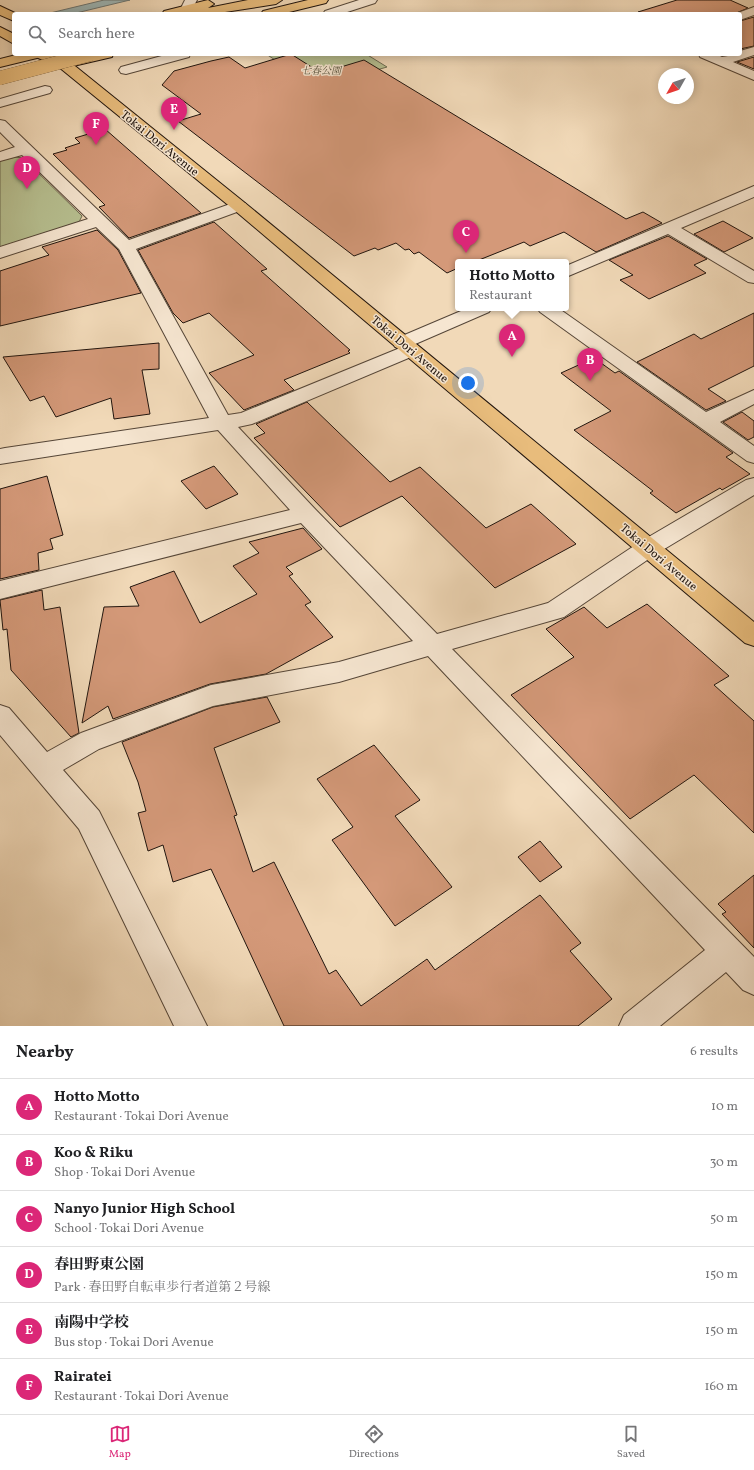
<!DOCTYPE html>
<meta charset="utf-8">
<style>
body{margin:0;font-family:Vollkorn,"Noto Serif JP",serif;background:#f6f6f6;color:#202124}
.compass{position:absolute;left:658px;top:68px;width:36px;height:36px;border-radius:50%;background:#fff;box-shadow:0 2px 10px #0003;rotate:230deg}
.you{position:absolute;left:468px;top:383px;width:14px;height:14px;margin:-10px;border:3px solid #fff;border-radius:50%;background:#1a73e8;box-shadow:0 0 0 6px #1a73e833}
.badge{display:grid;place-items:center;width:26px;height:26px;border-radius:50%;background:#db2777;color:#fff;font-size:13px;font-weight:700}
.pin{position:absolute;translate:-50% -33px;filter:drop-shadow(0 1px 2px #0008)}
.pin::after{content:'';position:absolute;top:21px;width:14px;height:12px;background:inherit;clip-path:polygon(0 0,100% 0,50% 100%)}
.popup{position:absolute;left:455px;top:259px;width:114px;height:52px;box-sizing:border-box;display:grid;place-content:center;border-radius:4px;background:#fff;filter:drop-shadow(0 1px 3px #0005);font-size:13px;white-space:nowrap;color:#757577}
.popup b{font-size:15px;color:#202124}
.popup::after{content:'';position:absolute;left:50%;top:100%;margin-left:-8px;border:8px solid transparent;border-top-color:#fff}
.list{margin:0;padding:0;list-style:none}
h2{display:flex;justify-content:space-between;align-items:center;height:52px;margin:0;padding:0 16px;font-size:17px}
h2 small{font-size:13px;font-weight:400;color:#757577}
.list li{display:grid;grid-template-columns:26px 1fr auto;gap:12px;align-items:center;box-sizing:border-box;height:56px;padding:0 16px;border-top:1px solid #e0e0e0}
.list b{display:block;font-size:15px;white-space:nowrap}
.list p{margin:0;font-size:13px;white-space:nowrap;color:#757577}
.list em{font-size:13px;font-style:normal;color:#757577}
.icon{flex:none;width:22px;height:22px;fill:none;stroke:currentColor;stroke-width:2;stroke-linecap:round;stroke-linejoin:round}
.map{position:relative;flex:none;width:754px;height:1026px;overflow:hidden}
.search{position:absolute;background:#fff;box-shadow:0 2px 10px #0003;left:12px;right:12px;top:12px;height:44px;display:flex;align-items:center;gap:10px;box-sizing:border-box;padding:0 14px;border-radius:4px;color:#757577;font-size:15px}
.sheet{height:388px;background:#fff}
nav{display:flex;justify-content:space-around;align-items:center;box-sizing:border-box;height:56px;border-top:1px solid #e0e0e0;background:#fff;font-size:11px;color:#757577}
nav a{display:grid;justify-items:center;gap:2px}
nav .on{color:#db2777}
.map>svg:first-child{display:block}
</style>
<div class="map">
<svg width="754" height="1026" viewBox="0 0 754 1026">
<rect width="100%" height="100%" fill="#f1d9b8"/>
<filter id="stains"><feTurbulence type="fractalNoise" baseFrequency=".005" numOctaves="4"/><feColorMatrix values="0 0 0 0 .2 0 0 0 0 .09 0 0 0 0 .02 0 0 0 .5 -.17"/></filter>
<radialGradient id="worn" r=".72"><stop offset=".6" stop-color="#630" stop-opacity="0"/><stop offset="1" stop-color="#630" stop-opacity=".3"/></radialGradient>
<g fill="#b7c091" stroke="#6c6a50">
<polygon points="266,54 366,54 387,67 328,84 321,90"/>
<polygon points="15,157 23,158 82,216 79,222 0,247 0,161"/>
</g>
<polygon fill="#9eb8b9" stroke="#6c7775" points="104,0 130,0 72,14 46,14"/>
<g fill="#d49979" stroke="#21150e">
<polygon points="677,0 730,0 748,8 734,14 640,14 641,13 638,12"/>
<polygon points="754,17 754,46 740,49 740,21"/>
<polygon points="291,54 321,73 364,60 626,219 643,212 662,223 596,252 564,232 530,246 524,242 474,262 458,262 458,268 447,273 419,252 414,254 409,249 405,250 396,243 378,250 375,248 354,256 178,121 201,114 162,85 174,71 211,61 229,57 245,68"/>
<polygon points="754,57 754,69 737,62"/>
<polygon points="105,129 201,213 129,238 99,207 105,205 53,154 67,150 65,148 80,143 75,138"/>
<polygon points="723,221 753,238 724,252 694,234"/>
<polygon points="214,222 267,269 261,271 350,350 348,351 350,353 284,380 294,390 244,410 209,373 254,355 209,313 183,323 173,313 138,250"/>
<polygon points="97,230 118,250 141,293 0,326 0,271 49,255 42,247"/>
<polygon points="668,236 707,259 694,265 706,273 649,299 620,280 633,275 609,260"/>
<polygon points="754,313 754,366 708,389 726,401 706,410 637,362 694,334 701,339"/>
<polygon points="159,343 159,369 142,370 150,414 114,419 111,398 56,417 44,396 30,401 3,357"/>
<polygon points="594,358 615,373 619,371 733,453 726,457 750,474 722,490 720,488 676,513 650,493 653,491 574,430 611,411 561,373"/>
<polygon points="307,402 390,482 420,467 486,528 531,504 576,544 495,588 402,496 340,527 254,438 265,433 256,424"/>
<polygon points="742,412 754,421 754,437 748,440 723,422"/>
<polygon points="214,466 238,494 206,509 181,481"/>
<polygon points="47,476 63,535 50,539 53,549 38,553 39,570 0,579 0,489"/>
<polygon points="303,528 322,549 286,567 293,574 289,576 311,602 305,605 333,637 266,674 210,684 113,719 108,706 82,723 104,607 139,606 130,587 174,571 200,623 257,594 233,566 259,553 249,542"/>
<polygon points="42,590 44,610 60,607 79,733 71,737 11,670 7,629 3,630 0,600"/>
<polygon points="647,604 729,676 714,685 754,721 754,833 694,775 630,819 511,695 574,657 546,629 584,607 607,628"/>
<polygon points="267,697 280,722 214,748 237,815 234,816 253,872 274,862 329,974 336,970 361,1006 427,959 435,970 540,895 581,943 570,951 612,999 578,1026 284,1026 211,869 173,882 163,845 148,851 138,813 146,811 138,782 122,742 213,707"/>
<polygon points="374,745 420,800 395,816 452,887 395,926 332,840 353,827 317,779"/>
<polygon points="540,841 562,867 540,882 518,857"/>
<polygon points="754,875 754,948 722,914 726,912 718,904"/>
</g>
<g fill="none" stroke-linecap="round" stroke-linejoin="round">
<defs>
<g id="minor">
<polygon points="185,0 197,0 190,13 186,14 180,10"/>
<polygon points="359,0 377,0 375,3 341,14 323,14 325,11"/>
<polygon points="754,7 754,15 740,20 740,14 735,14"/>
<polygon points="754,47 754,55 733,62 754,71 754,80 700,57 699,54 716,54 722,57 740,54 740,51"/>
<polygon points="169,54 190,54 189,57 126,74 121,73 119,70 121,67"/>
<polygon points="45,86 50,87 52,90 50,93 0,107 0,99"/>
<polygon points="0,120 5,121 129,240 233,203 245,203 247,206 245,209 136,249 228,415 241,413 400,348 395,347 393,343 395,339 468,308 492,308 489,312 413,345 418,346 420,350 418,354 252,424 238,427 314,508 437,634 548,603 640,542 746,480 754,478 754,495 656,554 564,617 452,649 754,957 754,995 743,990 726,972 660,1026 619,1026 624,1015 705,950 428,656 339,682 213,706 99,749 63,770 99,811 207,1026 174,1026 79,829 0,735 0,705 9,708 47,752 81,733 211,685 339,662 413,641 301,523 0,599 0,581 290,510 218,430 0,464 0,449 5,448 209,418 119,249 96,227 0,258 0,247 88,219 22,155 0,161 0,152 15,147 0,132"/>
<polygon points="754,186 754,197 681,228 754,271 754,283 748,282 668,234 566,277 566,266"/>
<polygon points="537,308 558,308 706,412 754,390 754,404 720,422 754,446 754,463 747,461 540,312"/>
</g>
<g id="major">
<polygon points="0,6 17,14 14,14 14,21 0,15"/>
<polygon points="0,27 14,34 14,44 0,36"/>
<polygon points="35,54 52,54 70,62 245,203 754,622 754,646 745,643 233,209 60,68 36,57"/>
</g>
<g id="highway">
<polygon points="208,0 214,4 208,8 248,0 282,0 276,4 212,14 189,14 190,12 183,14 162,14 164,11"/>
<polygon points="308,0 328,0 326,3 281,14 261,14 263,11"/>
<polygon points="20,54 42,54 41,57 0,67 0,59"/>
<polygon points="91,54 113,54 112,57 69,67 62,63 64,60"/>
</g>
</defs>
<use href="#minor" stroke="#554638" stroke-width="2"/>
<use href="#major" stroke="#21150e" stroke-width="2"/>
<use href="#highway" stroke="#21150e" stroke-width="2"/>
<use href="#minor" fill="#f6e6d1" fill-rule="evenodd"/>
<use href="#major" fill="#e8bc7c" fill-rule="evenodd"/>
<use href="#highway" fill="#e8bc7c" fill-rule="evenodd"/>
<defs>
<polyline id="highway-bridge" points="0,78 91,54"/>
</defs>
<use href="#highway-bridge" stroke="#21150e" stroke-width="14" stroke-linecap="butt"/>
<use href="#highway-bridge" stroke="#e8bc7c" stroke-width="14"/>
</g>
<g text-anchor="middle" stroke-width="3" stroke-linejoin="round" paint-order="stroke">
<g font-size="10" font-style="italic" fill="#56513c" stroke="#f6e6d1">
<text x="321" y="74">七春公園</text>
</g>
<g font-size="12" fill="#21150e" stroke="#f6e6d1">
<text transform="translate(160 143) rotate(39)" y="4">Tokai Dori Avenue</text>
<text transform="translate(410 349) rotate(40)" y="4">Tokai Dori Avenue</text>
<text transform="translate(659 557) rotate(40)" y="4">Tokai Dori Avenue</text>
</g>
</g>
<rect width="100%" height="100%" filter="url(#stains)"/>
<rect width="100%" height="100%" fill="url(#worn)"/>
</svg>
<svg class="compass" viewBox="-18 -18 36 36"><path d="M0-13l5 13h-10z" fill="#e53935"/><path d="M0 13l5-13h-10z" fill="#757577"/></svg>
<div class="you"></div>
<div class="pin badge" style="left:512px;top:357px">A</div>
<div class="popup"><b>Hotto Motto</b>Restaurant</div>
<div class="pin badge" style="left:590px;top:381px">B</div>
<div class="pin badge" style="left:466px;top:253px">C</div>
<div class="pin badge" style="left:27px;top:189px">D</div>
<div class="pin badge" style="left:174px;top:130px">E</div>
<div class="pin badge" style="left:96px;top:145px">F</div>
<div class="search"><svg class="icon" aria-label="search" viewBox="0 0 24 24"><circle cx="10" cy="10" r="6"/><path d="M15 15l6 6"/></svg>Search here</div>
</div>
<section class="sheet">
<h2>Nearby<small>6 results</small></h2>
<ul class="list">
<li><span class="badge">A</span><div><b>Hotto Motto</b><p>Restaurant · Tokai Dori Avenue</p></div><em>10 m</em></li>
<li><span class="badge">B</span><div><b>Koo &amp; Riku</b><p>Shop · Tokai Dori Avenue</p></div><em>30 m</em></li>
<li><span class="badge">C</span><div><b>Nanyo Junior High School</b><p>School · Tokai Dori Avenue</p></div><em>50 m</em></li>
<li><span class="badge">D</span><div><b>春田野東公園</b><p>Park · 春田野自転車歩行者道第２号線</p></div><em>150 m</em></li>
<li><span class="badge">E</span><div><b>南陽中学校</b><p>Bus stop · Tokai Dori Avenue</p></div><em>150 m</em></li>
<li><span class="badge">F</span><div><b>Rairatei</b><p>Restaurant · Tokai Dori Avenue</p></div><em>160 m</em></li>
</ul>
</section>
<nav>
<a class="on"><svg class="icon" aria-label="map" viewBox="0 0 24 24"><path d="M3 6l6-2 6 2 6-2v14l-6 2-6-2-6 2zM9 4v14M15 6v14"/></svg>Map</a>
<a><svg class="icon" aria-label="directions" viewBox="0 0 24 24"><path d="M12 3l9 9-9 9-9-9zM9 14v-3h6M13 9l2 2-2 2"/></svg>Directions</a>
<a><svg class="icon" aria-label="saved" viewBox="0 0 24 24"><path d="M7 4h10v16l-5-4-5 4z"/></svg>Saved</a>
</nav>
